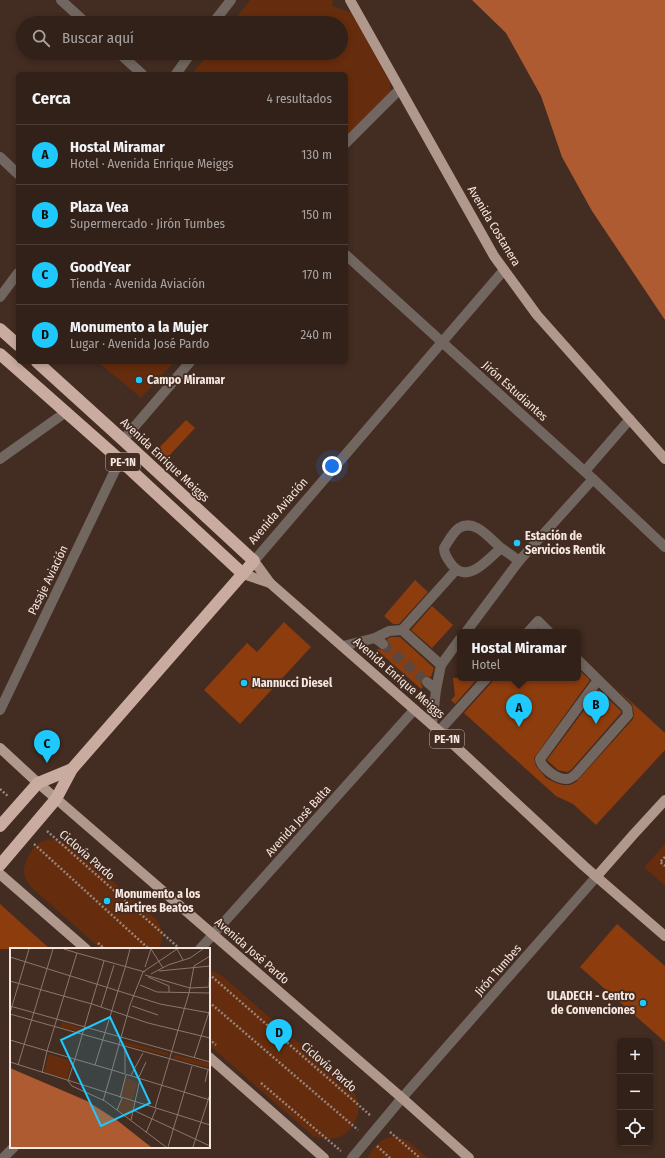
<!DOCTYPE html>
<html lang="es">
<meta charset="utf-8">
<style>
body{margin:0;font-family:"Fira Sans Condensed",sans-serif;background:#3d2e26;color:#f1f3f6}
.controls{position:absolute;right:12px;bottom:12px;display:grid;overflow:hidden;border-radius:6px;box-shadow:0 2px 6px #0003}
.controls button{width:36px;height:36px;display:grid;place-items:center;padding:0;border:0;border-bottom:1px solid #4d3e38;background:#322119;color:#f1f3f6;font:20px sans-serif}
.you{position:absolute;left:332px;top:466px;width:14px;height:14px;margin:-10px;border:3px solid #fff;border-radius:50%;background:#1a73e8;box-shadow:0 0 0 6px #1a73e833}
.badge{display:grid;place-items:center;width:26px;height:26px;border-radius:50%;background:#1ec9fd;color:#111;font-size:13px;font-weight:700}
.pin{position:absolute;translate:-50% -33px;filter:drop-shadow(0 1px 2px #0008)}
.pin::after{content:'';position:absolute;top:21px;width:14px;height:12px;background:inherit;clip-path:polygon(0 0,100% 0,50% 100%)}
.popup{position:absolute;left:457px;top:629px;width:124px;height:52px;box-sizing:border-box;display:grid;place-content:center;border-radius:6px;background:#322119;filter:drop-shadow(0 1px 3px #0005);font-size:13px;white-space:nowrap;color:#a8a3a2}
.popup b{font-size:15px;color:#f1f3f6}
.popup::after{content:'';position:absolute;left:50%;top:100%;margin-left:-8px;border:8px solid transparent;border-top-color:#322119}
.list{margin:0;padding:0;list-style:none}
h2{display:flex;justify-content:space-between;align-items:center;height:52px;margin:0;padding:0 16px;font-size:17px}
h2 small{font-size:13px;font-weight:400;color:#a8a3a2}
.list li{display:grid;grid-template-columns:26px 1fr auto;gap:12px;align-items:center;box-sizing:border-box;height:60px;padding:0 16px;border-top:1px solid #4d3e38}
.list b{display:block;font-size:15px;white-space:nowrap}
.list p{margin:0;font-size:13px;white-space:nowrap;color:#a8a3a2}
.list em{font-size:13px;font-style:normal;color:#a8a3a2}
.icon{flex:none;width:22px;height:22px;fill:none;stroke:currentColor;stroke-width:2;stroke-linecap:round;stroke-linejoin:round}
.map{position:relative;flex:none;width:665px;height:1158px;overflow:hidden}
.search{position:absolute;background:#322119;box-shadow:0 2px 6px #0003;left:16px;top:16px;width:332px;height:44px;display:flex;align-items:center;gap:10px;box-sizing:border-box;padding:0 14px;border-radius:22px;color:#a8a3a2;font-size:15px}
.panel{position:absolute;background:#322119;box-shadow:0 2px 6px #0003;left:16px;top:72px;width:332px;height:292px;border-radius:6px}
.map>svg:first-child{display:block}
</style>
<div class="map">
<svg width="665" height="1158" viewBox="0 0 665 1158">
<rect width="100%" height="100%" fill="#432c21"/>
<g fill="#652c0d">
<polygon points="250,0 333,0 332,6 353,13 390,83 391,92 346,136 346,74 192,74 209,53 341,53 341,23 232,23"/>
<polygon points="98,362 174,362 141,398"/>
<path d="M52,839L64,843L74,847L158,921L163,933L160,949H101L32,888C28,883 24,877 24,871C24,860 33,846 42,841C45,840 49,840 52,839Z"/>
<polygon points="665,844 665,886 644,867"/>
<path d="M209,970L221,975L351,1088C353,1091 356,1095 357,1099C359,1104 359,1109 358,1114C351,1137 334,1143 313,1136L209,1045Z"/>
<path d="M395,1136L408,1141L428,1158H367C375,1145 379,1139 395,1136Z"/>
</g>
<polygon fill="#ae5b31" points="472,0 665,0 665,320 592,211 562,157 541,96 506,33"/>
<g fill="#8d3c0d">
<polygon points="186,420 195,428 167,458 158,449"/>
<polygon points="415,580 428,592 399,624 393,624 384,616"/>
<polygon points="432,606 453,625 432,648 411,630"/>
<polygon points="284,622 311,647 240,724 204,690 247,643 257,652"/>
<polygon points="391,637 400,637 434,668 431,677 425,676 422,678 421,684 423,687 421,689 377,650 378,649 385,650 388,648 389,644 387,639"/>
<polygon points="578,669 590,680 534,758 536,766 546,778 556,783 563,785 570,785 576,782 633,719 634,714 632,704 615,687 665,733 665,750 596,825 573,804 556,796 464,713 492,682 493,678 578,678"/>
<polygon points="453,678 478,678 455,704 451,700 455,696"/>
<polygon points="599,690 621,711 621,713 571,770 567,772 558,770 547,760"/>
<polygon points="0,904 50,949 0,949"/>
<polygon points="617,924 665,966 665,1042 580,967"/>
</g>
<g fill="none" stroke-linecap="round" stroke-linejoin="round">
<polyline stroke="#5e483e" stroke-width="10" stroke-dasharray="10 5" stroke-linecap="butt" points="383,644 427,682"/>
<g stroke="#99857c" stroke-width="2.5" stroke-dasharray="2 2" stroke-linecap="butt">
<polyline points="0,789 9,797"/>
<polyline points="47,831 180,949"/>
<polyline points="34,844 149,949"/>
<polyline points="665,857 660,862 665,866"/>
<polyline points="98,943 105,949"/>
<polyline points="209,974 371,1116"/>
<polyline points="209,1002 358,1130"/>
<polyline points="209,1039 216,1045"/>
<polyline points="261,1083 341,1151"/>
<polyline points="390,1132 420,1158"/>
<polyline points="377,1146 390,1158"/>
</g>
<g stroke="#726660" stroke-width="10">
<polyline points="61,0 86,23"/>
<polyline points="213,23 231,0"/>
<polyline points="119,53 142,74"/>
<polyline points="176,74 191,53"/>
<polyline points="346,143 400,89"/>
<polyline points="0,157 18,174"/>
<polyline points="346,255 593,479 665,547"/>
<polyline points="0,297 18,273"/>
<polyline points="123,440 190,362"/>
<polyline points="0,459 66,412"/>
<polyline points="585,471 630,419"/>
<path d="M501,548C488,559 468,585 452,565C448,559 444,555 444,548C448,542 453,532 459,528C475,518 490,539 501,548C507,552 513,556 519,561"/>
<polyline points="254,561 504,270"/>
<polyline points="402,630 456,570"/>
<polyline points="466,632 519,561 593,479"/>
<polyline points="528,632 538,621 549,632"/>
<polyline points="375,638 389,631 402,630 441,665 436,690"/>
<polyline points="343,646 375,638 383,644"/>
<path d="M578,660L627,708L628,715L575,775C572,777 570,779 567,779C558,780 541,768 540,759L598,680"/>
<polyline points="441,665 460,639"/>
<polyline points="427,682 436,690 432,725"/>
<polyline points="0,710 120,460"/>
<polyline points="439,731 487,678"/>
<polyline points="200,949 414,710"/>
<polyline points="3,1158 14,1147"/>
<polyline points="352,1158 402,1098 597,876"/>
</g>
<g stroke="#b1988d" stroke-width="10">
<polyline points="350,0 494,256 537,315 665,459"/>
<polyline points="254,561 270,583 439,731 584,866 665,936"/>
<polyline points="243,574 270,583"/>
<polyline points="0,748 38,783 402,1098 469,1158"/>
<polyline points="0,874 86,949"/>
<polyline points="597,876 633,835 665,800"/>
<polyline points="209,1057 324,1158"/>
</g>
<g stroke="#c9ac9f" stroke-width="12">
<polyline points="0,329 18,345"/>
<polyline points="0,354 120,460 243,574"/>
<polyline points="0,826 38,783 72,769"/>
<polyline points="0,865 56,799 72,769 254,561 123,440 37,362"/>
</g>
</g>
<g fill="#1ec9fd" stroke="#432c21" stroke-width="1.5">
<circle cx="139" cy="380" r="4"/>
<circle cx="517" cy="543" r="4"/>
<circle cx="244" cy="683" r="4"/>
<circle cx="107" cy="901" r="4"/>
<circle cx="643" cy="1003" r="4"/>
</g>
<g text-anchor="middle" stroke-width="3.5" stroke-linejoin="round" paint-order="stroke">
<g fill="#432c21" stroke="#c0afa7" stroke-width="1">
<rect x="106" y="453" width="34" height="18" rx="3"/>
<rect x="430" y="730" width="34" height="18" rx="3"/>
</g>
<g font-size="11" font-weight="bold" fill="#f6e7e0">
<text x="123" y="466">PE-1N</text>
<text x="447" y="743">PE-1N</text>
</g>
<g font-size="12" fill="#f6e7e0" stroke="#432c21">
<text transform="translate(494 226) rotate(59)" y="4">Avenida Costanera</text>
<text transform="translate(515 391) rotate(42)" y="4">Jirón Estudiantes</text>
<text transform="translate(165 460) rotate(43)" y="4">Avenida Enrique Meiggs</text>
<text transform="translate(278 511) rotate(-49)" y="4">Avenida Aviación</text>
<text transform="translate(48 580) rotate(-64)" y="4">Pasaje Aviación</text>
<text transform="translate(399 678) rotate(41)" y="4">Avenida Enrique Meiggs</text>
<text transform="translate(298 821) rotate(-48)" y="4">Avenida José Balta</text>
<text transform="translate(87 855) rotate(41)" y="4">Ciclovía Pardo</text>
<text transform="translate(252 951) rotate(41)" y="4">Avenida José Pardo</text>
<text transform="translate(498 970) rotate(-49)" y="4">Jirón Tumbes</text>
<text transform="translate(329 1067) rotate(41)" y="4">Ciclovía Pardo</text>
</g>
<g font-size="12" font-weight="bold" fill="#f6e7e0" stroke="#432c21" text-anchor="start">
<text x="147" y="384">Campo Miramar</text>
<text x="525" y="540">Estación de<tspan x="525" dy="14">Servicios Rentik</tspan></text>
<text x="252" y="687">Mannucci Diesel</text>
<text x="115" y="898">Monumento a los<tspan x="115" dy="14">Mártires Beatos</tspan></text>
<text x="635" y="1000" text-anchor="end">ULADECH - Centro<tspan x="635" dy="14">de Convenciones</tspan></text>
</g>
</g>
<g transform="translate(10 948)">
<rect width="200" height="200" fill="#432c21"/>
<path d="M52,74L72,80L73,81L71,84L50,79ZM113,93L158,105L159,108L112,96ZM39,106L62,113L57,131L34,124ZM165,107L200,115V120L163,110ZM116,130L128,134L123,152L110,148ZM112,151L124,154L120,171L108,162Z" fill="#652c0d"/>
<path d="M0,120L77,153L108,173L141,199H0Z" fill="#ae5b31"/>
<path fill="none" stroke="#8b776d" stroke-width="1" d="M54,1L67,5M141,1L153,20M167,1L173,12M67,5L135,24M0,9L150,56L200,65M135,19L141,1M115,20L120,1M149,23L200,18M133,24L167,1M133,24L120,57L102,122L200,152M141,26L158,17L180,10L193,1M135,27L180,40L200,39M138,29L159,38V44M0,33L82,56L138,75L200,90M130,37L147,44L200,45M199,38L200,19M0,58L200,114M122,58L148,67M91,59L104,17M0,65L19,1M0,66L200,122M0,92L102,122M37,103L67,5M184,110L200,61M65,111L94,13M65,111L58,133L62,138L95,153L156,199M0,114L200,177M8,117L43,1M85,117L115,20M32,125L37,103M115,125V100M121,127L133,105M129,129L136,114M195,134L198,122M110,150L116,127M93,153L102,122M145,160L179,45L184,18L200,8M107,162L112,150M123,162L200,198M121,172L130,131M136,185L146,161M158,199L182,118M183,199L200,146"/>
<path fill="#1ec9fd" fill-opacity="0.15" stroke="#1ec9fd" stroke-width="2" d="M100,69L140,155L91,178L51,92Z"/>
<rect width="200" height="200" fill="none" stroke="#f6e7e0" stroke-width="2"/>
</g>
</svg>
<div class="controls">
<button>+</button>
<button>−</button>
<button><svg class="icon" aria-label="locate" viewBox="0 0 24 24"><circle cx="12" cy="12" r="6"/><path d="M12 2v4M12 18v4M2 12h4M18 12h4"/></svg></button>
</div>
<div class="you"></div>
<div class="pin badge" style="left:519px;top:727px">A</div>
<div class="popup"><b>Hostal Miramar</b>Hotel</div>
<div class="pin badge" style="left:596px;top:724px">B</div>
<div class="pin badge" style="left:47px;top:763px">C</div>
<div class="pin badge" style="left:279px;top:1052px">D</div>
<div class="search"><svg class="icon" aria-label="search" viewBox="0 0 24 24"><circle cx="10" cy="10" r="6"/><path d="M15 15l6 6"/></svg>Buscar aquí</div>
<section class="panel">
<h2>Cerca<small>4 resultados</small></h2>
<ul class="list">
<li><span class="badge">A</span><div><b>Hostal Miramar</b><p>Hotel · Avenida Enrique Meiggs</p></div><em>130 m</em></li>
<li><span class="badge">B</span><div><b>Plaza Vea</b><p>Supermercado · Jirón Tumbes</p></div><em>150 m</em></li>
<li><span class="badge">C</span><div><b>GoodYear</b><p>Tienda · Avenida Aviación</p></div><em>170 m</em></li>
<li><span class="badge">D</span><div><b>Monumento a la Mujer</b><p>Lugar · Avenida José Pardo</p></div><em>240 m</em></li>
</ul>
</section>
</div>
